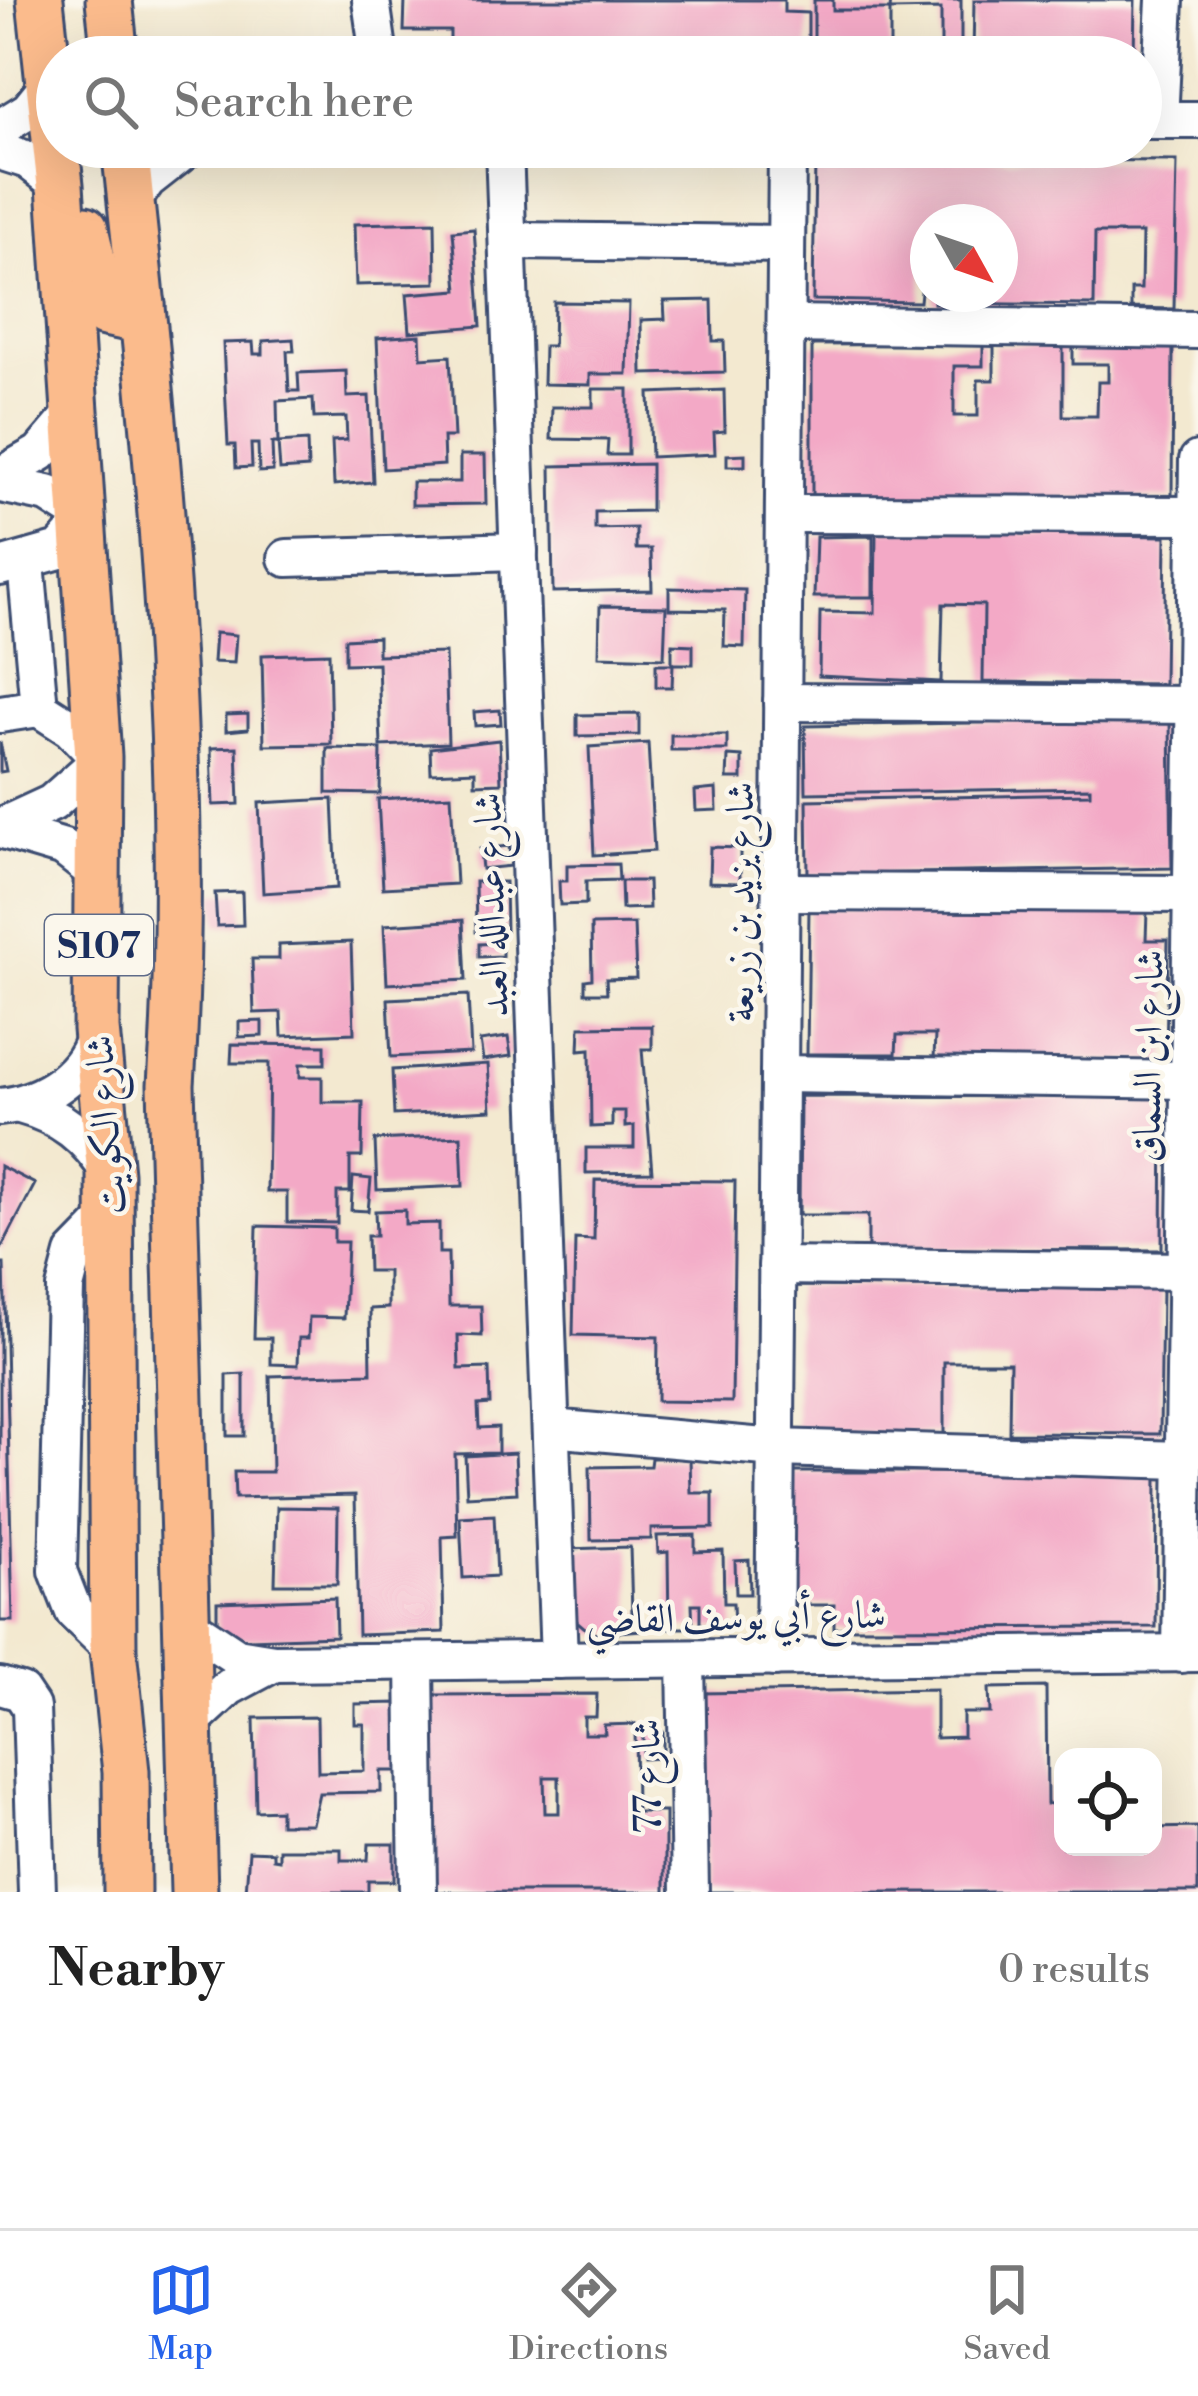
<!DOCTYPE html>
<meta charset="utf-8">
<style>
body{margin:0;font-family:"Libre Bodoni",Amiri,serif;background:#f2f2f2;color:#222}
.controls{position:absolute;right:36px;bottom:36px;display:grid;overflow:hidden;border-radius:24px;box-shadow:0 12px 48px #0002}
.controls button{width:108px;height:108px;display:grid;place-items:center;padding:0;border:0;border-bottom:3px solid #e0e0e0;background:#fff;color:#222;font:60px sans-serif}
.compass{position:absolute;left:910px;top:204px;width:108px;height:108px;border-radius:50%;background:#fff;box-shadow:0 12px 48px #0002;rotate:130deg}
.list{margin:0;padding:0;list-style:none}
h2{display:flex;justify-content:space-between;align-items:center;height:156px;margin:0;padding:0 48px;font-size:51px}
h2 small{font-size:39px;font-weight:400;color:#767676}
.icon{flex:none;width:66px;height:66px;fill:none;stroke:currentColor;stroke-width:2;stroke-linecap:round;stroke-linejoin:round}
.map{position:relative;flex:none;width:1198px;height:1892px;overflow:hidden}
.search{position:absolute;background:#fff;box-shadow:0 12px 48px #0002;left:36px;right:36px;top:36px;height:132px;display:flex;align-items:center;gap:30px;box-sizing:border-box;padding:0 42px;border-radius:66px;color:#767676;font-size:45px}
.sheet{height:336px;background:#fff}
nav{display:flex;justify-content:space-around;align-items:center;box-sizing:border-box;height:168px;border-top:3px solid #e0e0e0;background:#fff;font-size:33px;color:#767676}
nav a{display:grid;justify-items:center;gap:6px}
nav .on{color:#2563eb}
.map>svg:first-child{display:block}
</style>
<div class="map">
<svg width="1198" height="1892" viewBox="0 0 1198 1892">
<rect width="100%" height="100%" fill="#fbf7ec"/>
<filter id="ink" filterUnits="userSpaceOnUse"><feTurbulence type="fractalNoise" baseFrequency=".00833" numOctaves="2"/><feDisplacementMap in="SourceGraphic" scale="24" xChannelSelector="R" yChannelSelector="G"/><feConvolveMatrix kernelMatrix="1 2 1 2 8 2 1 2 1" color-interpolation-filters="sRGB"/></filter>
<filter id="wash" filterUnits="userSpaceOnUse"><feTurbulence type="fractalNoise" baseFrequency=".004" numOctaves="4" result="noise"/><feDisplacementMap in="SourceGraphic" scale="48" xChannelSelector="R" yChannelSelector="G"/><feGaussianBlur stdDeviation="2.7" result="paint"/><feColorMatrix in="noise" values="0 0 0 0 0 0 0 0 0 0 0 0 0 0 0 0 0 1.4 0 .05"/><feComposite in="paint" operator="in"/></filter>
<g filter="url(#wash)">
<rect width="100%" height="100%" fill="#f3e9d0"/>
<g id="blocks">
<g fill="#f3a9c6" fill-rule="evenodd">
<polygon points="405,0 784,0 784,12 808,13 808,57 763,57 763,47 723,48 723,57 637,57 638,43 570,44 570,57 450,57 450,31 404,31"/>
<polygon points="814,0 833,0 833,10 890,10 890,57 814,57"/>
<polygon points="891,0 961,0 961,54 941,54 941,9 890,10"/>
<polygon points="974,0 1135,0 1134,57 1005,57 1005,41 994,41 994,57 973,57"/>
<polygon points="815,159 1177,161 1174,309 1131,308 1131,289 1141,289 1142,233 1095,233 1094,305 934,303 934,294 1000,294 1000,222 928,222 920,302 813,300"/>
<polygon points="435,222 436,283 356,285 354,224"/>
<polygon points="474,229 481,326 410,332 407,294 458,290 453,231"/>
<polygon points="712,300 713,341 724,341 725,372 642,374 641,320 665,319 664,301"/>
<polygon points="554,302 629,303 627,374 590,374 590,385 543,384 544,346 553,346"/>
<polygon points="420,335 421,358 450,356 454,437 443,437 444,465 383,469 377,338"/>
<polygon points="293,339 294,351 287,351 289,391 299,391 298,373 346,371 347,397 369,396 373,482 334,485 332,441 347,440 346,417 314,418 313,399 277,401 278,443 307,441 308,468 280,470 278,443 272,443 273,471 259,472 258,444 251,444 252,467 236,468 235,445 228,445 223,343 253,342 254,354 263,354 263,341"/>
<polygon points="983,344 983,366 954,366 954,416 978,416 978,380 994,380 994,346 1063,346 1063,416 1097,416 1098,382 1108,382 1108,364 1073,364 1073,347 1173,347 1172,498 812,499 812,345"/>
<polygon points="593,389 628,389 628,455 607,455 608,440 551,439 552,407 593,407"/>
<polygon points="724,390 725,431 714,432 715,454 651,457 649,393"/>
<polygon points="745,454 745,466 727,466 727,455"/>
<polygon points="460,455 485,455 486,504 412,505 412,482 460,482"/>
<polygon points="651,464 651,511 595,512 595,529 636,528 636,549 651,549 652,590 553,592 551,466"/>
<polygon points="1022,523 1022,534 1166,536 1164,684 983,682 984,605 943,604 941,682 819,676 820,612 875,613 876,530"/>
<polygon points="873,536 873,597 814,597 816,537"/>
<polygon points="669,588 745,590 744,647 724,646 725,610 669,609"/>
<polygon points="600,606 666,607 664,658 599,656"/>
<polygon points="215,633 236,635 234,663 213,662"/>
<polygon points="378,637 378,655 445,653 448,743 381,746 378,663 345,664 345,639"/>
<polygon points="672,644 693,645 693,664 672,664"/>
<polygon points="329,653 331,744 264,745 262,655"/>
<polygon points="656,664 673,664 672,687 656,687"/>
<polygon points="500,710 501,724 475,726 474,712"/>
<polygon points="248,714 248,729 226,731 226,715"/>
<polygon points="639,714 639,735 577,736 577,715"/>
<polygon points="1170,719 1172,868 808,875 807,800 1090,794 1090,788 806,793 805,726"/>
<rect x="671" y="735" width="56" height="15"/>
<polygon points="499,740 501,783 475,784 475,771 431,773 430,748"/>
<polygon points="0,742 6,771 0,772"/>
<polygon points="648,743 654,851 594,855 589,747"/>
<polygon points="237,747 239,804 213,805 211,748"/>
<polygon points="327,748 381,749 380,794 327,793"/>
<polygon points="728,756 742,757 742,779 727,779"/>
<polygon points="716,789 717,810 696,811 695,791"/>
<polygon points="451,795 456,884 383,888 378,799"/>
<polygon points="333,799 337,888 263,893 259,803"/>
<polygon points="509,846 511,866 482,869 480,849"/>
<polygon points="710,847 740,848 740,883 709,882"/>
<polygon points="618,864 619,880 586,881 586,904 560,905 559,881 567,881 567,865"/>
<polygon points="621,881 648,881 649,908 622,909"/>
<polygon points="475,882 505,882 506,931 476,932"/>
<polygon points="242,892 243,925 217,926 215,893"/>
<polygon points="809,908 1147,911 1146,940 1168,940 1166,1061 934,1059 935,1035 897,1035 896,1054 807,1054"/>
<polygon points="463,920 466,980 387,984 384,925"/>
<polygon points="634,924 636,978 606,979 607,993 585,993 585,980 592,979 591,925"/>
<polygon points="351,942 354,1033 282,1036 281,1012 254,1013 252,959 279,959 279,945"/>
<polygon points="502,943 502,956 479,957 479,944"/>
<polygon points="468,995 471,1053 391,1057 388,999"/>
<polygon points="262,1021 262,1036 239,1037 239,1022"/>
<polygon points="652,1026 652,1049 642,1049 652,1172 586,1173 586,1148 634,1148 634,1126 625,1127 625,1111 612,1111 612,1126 591,1127 590,1049 579,1050 580,1027"/>
<polygon points="508,1037 511,1056 483,1060 480,1041"/>
<polygon points="232,1044 325,1045 325,1064 300,1064 300,1077 322,1077 322,1102 363,1102 362,1157 350,1157 350,1192 337,1192 337,1223 287,1222 287,1192 267,1192 269,1063 231,1063"/>
<polygon points="488,1064 491,1110 394,1115 392,1070"/>
<polygon points="800,1096 1163,1097 1162,1250 868,1249 868,1215 799,1215"/>
<polygon points="461,1136 463,1186 377,1190 375,1140"/>
<polygon points="0,1166 35,1184 0,1251"/>
<polygon points="353,1177 371,1179 368,1211 351,1210"/>
<polygon points="595,1180 735,1181 732,1402 657,1401 658,1337 573,1335 575,1239 594,1240"/>
<polygon points="405,1210 405,1224 439,1223 439,1253 448,1253 449,1306 481,1306 482,1336 458,1335 459,1369 489,1368 490,1404 478,1405 479,1428 498,1427 498,1453 455,1454 457,1536 442,1537 444,1632 358,1635 355,1495 235,1498 234,1472 272,1472 270,1376 371,1373 370,1309 388,1308 388,1271 368,1271 367,1236 376,1236 375,1211"/>
<polygon points="257,1226 334,1228 334,1242 347,1242 344,1318 309,1317 308,1338 299,1338 298,1365 271,1364 271,1338 254,1338"/>
<polygon points="0,1264 4,1264 13,1621 0,1621"/>
<polygon points="796,1286 1162,1289 1160,1434 1009,1433 1010,1362 944,1362 944,1434 795,1433"/>
<polygon points="244,1374 244,1436 227,1436 227,1375"/>
<polygon points="515,1453 517,1493 467,1496 465,1456"/>
<polygon points="651,1458 690,1458 691,1493 713,1493 713,1528 651,1529 651,1539 591,1540 590,1467 650,1466"/>
<polygon points="792,1472 1157,1472 1156,1627 834,1628 834,1605 791,1605"/>
<polygon points="277,1507 338,1508 337,1584 275,1584"/>
<polygon points="494,1515 497,1576 463,1578 460,1517"/>
<polygon points="695,1535 695,1552 723,1551 724,1603 733,1603 734,1627 700,1628 700,1604 692,1604 693,1628 669,1628 668,1552 658,1553 657,1536"/>
<polygon points="630,1547 632,1613 641,1613 641,1630 592,1634 566,1612 567,1549"/>
<polygon points="749,1560 750,1594 736,1594 735,1561"/>
<polygon points="335,1598 336,1636 217,1640 217,1602"/>
<polygon points="1046,1687 1047,1804 1063,1803 1063,1847 1153,1847 1153,1828 1198,1827 1198,1892 704,1892 702,1693 936,1689 936,1738 963,1737 963,1713 990,1713 989,1688"/>
<path d="M597,1694L596,1717H584V1734H605L604,1725L635,1724L636,1812H665V1892H430V1695ZM544,1777H559V1813H545Z"/>
<polygon points="399,1703 399,1771 381,1771 381,1792 319,1793 312,1824 280,1824 280,1810 256,1811 254,1718 317,1717 318,1772 364,1771 364,1724 355,1724 355,1704"/>
<polygon points="643,1732 663,1732 663,1758 643,1759"/>
<polygon points="369,1844 394,1844 394,1881 368,1881 368,1892 246,1892 249,1851 273,1852 273,1859 279,1860 279,1849 341,1849 341,1860 368,1860"/>
</g>
</g>
</g>
<g filter="url(#ink)">
<use href="#blocks" fill-opacity="0" stroke="#3b4b6f" stroke-width="3"/>
<g fill="none" stroke-linecap="round" stroke-linejoin="round">
<defs>
<g id="minor">
<polyline points="371,0 379,57"/>
<polyline points="1141,120 1198,120"/>
<polyline points="1159,120 1165,0"/>
<polyline points="0,128 29,110 49,85"/>
<polyline points="504,147 559,1660"/>
<polyline points="0,151 28,160 60,185"/>
<polyline points="131,203 147,180 189,147"/>
<polyline points="508,241 786,244"/>
<polyline points="786,324 1198,330"/>
<polyline points="0,476 40,453 75,412"/>
<polyline points="0,484 48,494 81,515"/>
<polyline points="784,514 1197,515"/>
<polyline points="287,558 519,551"/>
<polyline points="26,563 39,708 70,728 98,757"/>
<polyline points="0,567 60,550 82,525"/>
<polyline points="782,702 1195,705"/>
<polyline points="0,714 39,708"/>
<polyline points="0,827 52,803 98,762"/>
<polyline points="0,829 64,848 101,877"/>
<polyline points="781,892 1192,894"/>
<polyline points="779,1074 1189,1080"/>
<path d="M20,1105C61,1116 88,1137 110,1174"/>
<path d="M0,1107C44,1102 88,1074 96,1029"/>
<polyline points="111,1216 74,1254 65,1288 58,1571 74,1612 113,1650"/>
<polyline points="777,1266 1186,1271"/>
<polyline points="551,1428 776,1448 1183,1460"/>
<polyline points="190,1626 237,1657 274,1663 1198,1653"/>
<polyline points="1181,1654 1198,460"/>
<polyline points="774,1658 787,147"/>
<polyline points="686,1659 690,1892"/>
<polyline points="415,1662 418,1892"/>
<polyline points="0,1686 21,1692 31,1707 37,1892"/>
<polyline points="191,1722 229,1687 274,1663"/>
</g>
<g id="major">
<polyline points="40,0 60,185 98,757 96,1029 110,1174 113,1650 126,1772 127,1892"/>
<polyline points="109,0 115,57"/>
<path d="M125,147C158,449 192,782 171,1085L194,1892"/>
<polyline points="85,229 105,313 129,318 142,304"/>
</g>
</defs>
<use href="#minor" stroke="#3b4b6f" stroke-width="42"/>
<use href="#major" stroke="#3b4b6f" stroke-width="51"/>
<use href="#minor" stroke="#fff" stroke-width="36"/>
<use href="#major" stroke="#fbbb8c" stroke-width="45"/>
</g>
</g>
<g text-anchor="middle" stroke-width="9" stroke-linejoin="round" paint-order="stroke">
<rect fill="#fbf7ec" stroke="#5e6b89" stroke-width="3" x="45" y="915" width="108" height="60" rx="9"/>
<g font-size="36" font-weight="bold" fill="#1b2f5e">
<text x="99" y="958">S107</text>
</g>
<g font-size="39" fill="#1b2f5e" stroke="#fbf7ec">
<text transform="translate(739 902) rotate(-90)" y="14">شارع يزيد بن زريعة</text>
<text transform="translate(490 905) rotate(-92)" y="14">شارع عبدالله العبد</text>
<text transform="translate(1147 1056) rotate(-89)" y="14">شارع ابن السماق</text>
<text transform="translate(104 1125) rotate(-94)" y="14">شارع الكويت</text>
<text transform="translate(736 1616) rotate(-1)" y="14">شارع أبي يوسف القاضي</text>
<text transform="translate(646 1776) rotate(-91)" y="14">شارع 77</text>
</g>
</g>
</svg>
<div class="controls">
<button><svg class="icon" aria-label="locate" viewBox="0 0 24 24"><circle cx="12" cy="12" r="6"/><path d="M12 2v4M12 18v4M2 12h4M18 12h4"/></svg></button>
</div>
<svg class="compass" viewBox="-18 -18 36 36"><path d="M0-13l5 13h-10z" fill="#e53935"/><path d="M0 13l5-13h-10z" fill="#767676"/></svg>
<div class="search"><svg class="icon" aria-label="search" viewBox="0 0 24 24"><circle cx="10" cy="10" r="6"/><path d="M15 15l6 6"/></svg>Search here</div>
</div>
<section class="sheet">
<h2>Nearby<small>0 results</small></h2>
<ul class="list">
</ul>
</section>
<nav>
<a class="on"><svg class="icon" aria-label="map" viewBox="0 0 24 24"><path d="M3 6l6-2 6 2 6-2v14l-6 2-6-2-6 2zM9 4v14M15 6v14"/></svg>Map</a>
<a><svg class="icon" aria-label="directions" viewBox="0 0 24 24"><path d="M12 3l9 9-9 9-9-9zM9 14v-3h6M13 9l2 2-2 2"/></svg>Directions</a>
<a><svg class="icon" aria-label="saved" viewBox="0 0 24 24"><path d="M7 4h10v16l-5-4-5 4z"/></svg>Saved</a>
</nav>
